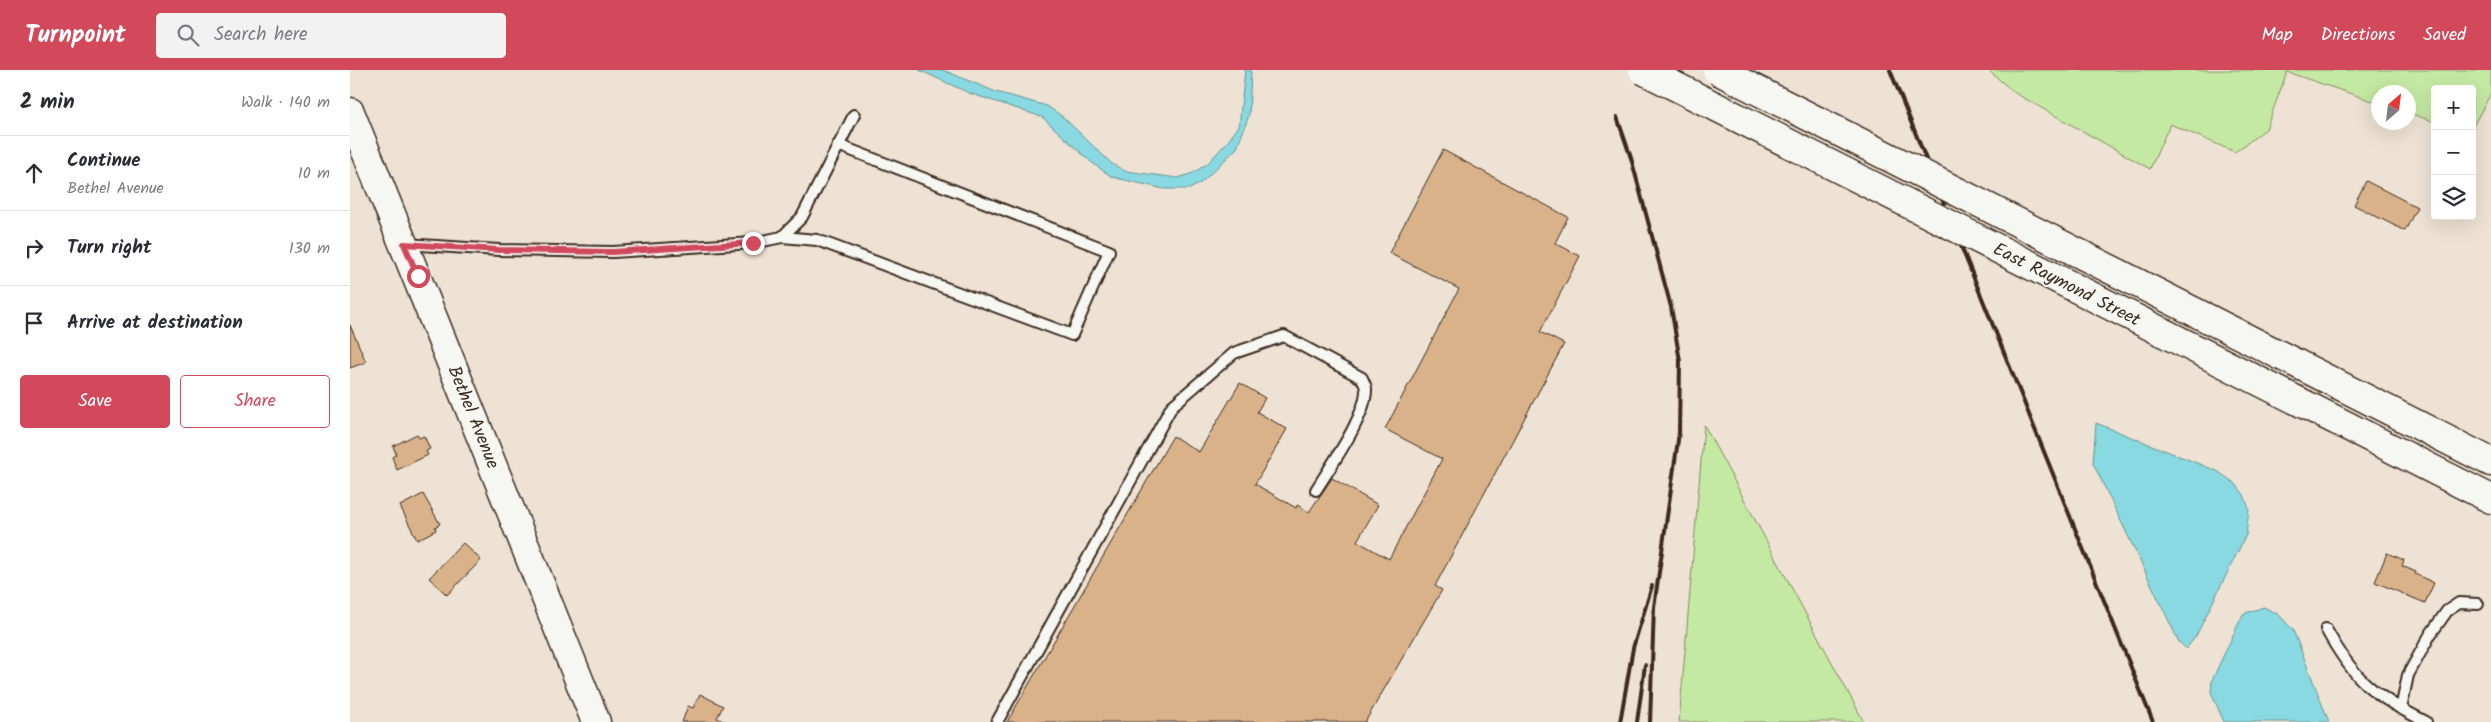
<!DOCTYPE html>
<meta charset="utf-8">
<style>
body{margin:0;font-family:Kalam,sans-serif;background:#f2f2f3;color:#2b2b33}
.controls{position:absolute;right:15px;top:15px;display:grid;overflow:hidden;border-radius:5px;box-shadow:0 5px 20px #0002}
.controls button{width:45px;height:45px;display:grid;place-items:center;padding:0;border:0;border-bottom:1px solid #e1e1e2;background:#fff;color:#2b2b33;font:25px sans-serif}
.compass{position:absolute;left:2021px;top:15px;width:45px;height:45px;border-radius:50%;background:#fff;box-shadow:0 5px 20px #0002;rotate:28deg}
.stop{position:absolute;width:15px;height:15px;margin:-11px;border:4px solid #d1495b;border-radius:50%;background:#fff}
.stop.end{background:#d1495b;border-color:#fff;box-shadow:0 1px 5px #0008}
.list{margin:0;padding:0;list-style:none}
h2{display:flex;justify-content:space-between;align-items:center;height:65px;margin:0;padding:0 20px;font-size:21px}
h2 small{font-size:16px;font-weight:400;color:#7c7c81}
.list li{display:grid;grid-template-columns:32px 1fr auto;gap:15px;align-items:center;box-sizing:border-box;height:75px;padding:0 20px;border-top:1px solid #e1e1e2}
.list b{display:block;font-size:19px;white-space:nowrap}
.list p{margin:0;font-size:16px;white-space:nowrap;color:#7c7c81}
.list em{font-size:16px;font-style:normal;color:#7c7c81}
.actions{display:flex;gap:10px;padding:15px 20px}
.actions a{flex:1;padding:11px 0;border:1px solid #d1495b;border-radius:5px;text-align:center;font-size:18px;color:#d1495b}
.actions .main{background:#d1495b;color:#fff}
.icon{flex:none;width:28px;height:28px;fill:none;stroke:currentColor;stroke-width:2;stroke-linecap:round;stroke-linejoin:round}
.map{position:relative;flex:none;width:2141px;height:652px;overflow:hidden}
header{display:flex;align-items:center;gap:30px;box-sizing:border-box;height:70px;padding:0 25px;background:#d1495b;color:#fff}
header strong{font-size:24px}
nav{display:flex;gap:28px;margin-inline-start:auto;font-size:18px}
.search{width:350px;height:45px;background:#f2f2f3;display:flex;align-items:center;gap:12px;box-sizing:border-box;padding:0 18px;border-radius:5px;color:#7c7c81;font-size:19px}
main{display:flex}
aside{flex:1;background:#fff}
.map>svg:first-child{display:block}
</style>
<header>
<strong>Turnpoint</strong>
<div class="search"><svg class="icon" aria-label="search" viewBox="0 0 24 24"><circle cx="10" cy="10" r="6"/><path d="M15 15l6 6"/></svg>Search here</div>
<nav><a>Map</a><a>Directions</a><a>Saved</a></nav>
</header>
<main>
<aside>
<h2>2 min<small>Walk · 140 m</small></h2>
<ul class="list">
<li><svg class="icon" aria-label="ahead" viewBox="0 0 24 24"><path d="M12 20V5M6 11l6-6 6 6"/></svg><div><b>Continue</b><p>Bethel Avenue</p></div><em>10 m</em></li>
<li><svg class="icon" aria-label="right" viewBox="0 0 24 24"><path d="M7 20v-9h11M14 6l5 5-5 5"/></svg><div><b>Turn right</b></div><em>130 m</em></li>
<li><svg class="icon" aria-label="arrive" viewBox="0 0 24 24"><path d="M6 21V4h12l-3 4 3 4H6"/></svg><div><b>Arrive at destination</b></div></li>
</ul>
<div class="actions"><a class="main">Save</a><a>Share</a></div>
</aside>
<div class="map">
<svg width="2141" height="652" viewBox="0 0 2141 652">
<rect width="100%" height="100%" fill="#ede2d3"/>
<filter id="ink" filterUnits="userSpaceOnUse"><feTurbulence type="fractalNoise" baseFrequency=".02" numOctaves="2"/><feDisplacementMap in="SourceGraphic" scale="10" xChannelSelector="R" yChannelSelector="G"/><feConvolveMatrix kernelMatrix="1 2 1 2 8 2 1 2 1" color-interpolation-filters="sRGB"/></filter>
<g filter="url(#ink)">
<g fill="#c4e9a3" stroke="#808a60">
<polygon points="1638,0 2141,0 2141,23 2122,58 2122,19 2085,19 2085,52 2059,43 2058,22 2028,22 2028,33 1937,2 1916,59 1885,82 1820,54 1800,99 1665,23"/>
<polygon points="1354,355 1514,652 1329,652"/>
</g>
<g fill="#88d9e1" stroke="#699393">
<polygon points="569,0 593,0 646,22 697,36 713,47 762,94 775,101 828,108 843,103 858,93 879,70 889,56 895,0 901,0 899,45 887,78 852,112 840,119 814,119 762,107 741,92 692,47 619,23"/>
<polygon points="1746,353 1867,401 1886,414 1894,425 1899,439 1896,465 1846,566 1836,579 1829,572 1743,393"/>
<polygon points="1914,537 1929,545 1943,560 1979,652 1874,652 1861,622 1862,610 1893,544"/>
</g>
<g fill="#d9b28a" stroke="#3b2a1e">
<polygon points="1093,80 1218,147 1205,173 1230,186 1190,262 1214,274 1085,516 1092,520 1015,652 657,652 823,366 849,382 890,313 915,328 907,342 937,359 905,414 946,438 947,435 959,442 982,408 1028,435 1007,471 1039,489 1092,389 1035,359 1109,219 1039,183"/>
<polygon points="2016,111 2067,137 2055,161 2004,135"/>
<polygon points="0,255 16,292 0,298"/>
<polygon points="67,364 69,368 74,366 80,379 76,381 78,385 47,400 42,387 46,384 43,376"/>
<polygon points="73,424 90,454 85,457 86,460 67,470 50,436"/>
<polygon points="113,473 131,490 97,525 79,508"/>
<polygon points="2037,483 2054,490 2052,496 2066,502 2065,504 2084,513 2075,533 2025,512"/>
<polygon points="350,624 373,636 367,648 375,652 332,652 338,636 343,638"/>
</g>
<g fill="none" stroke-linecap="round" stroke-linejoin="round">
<defs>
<g id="lane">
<polyline points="432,167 467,170 722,265 759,181 488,75"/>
<polyline points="55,174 149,180 263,182 403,173 432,167 452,147 504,45"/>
<path d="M1976,559C2005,612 2024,625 2076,652"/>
<polyline points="2051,639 2058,605 2080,565 2097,541 2109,533 2128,534"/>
<path d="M647,652L822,336L884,283L934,266L1012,308C1013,311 1016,316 1016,319C1017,345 980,397 966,420"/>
</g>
<polyline id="secondary" points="0,42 246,652"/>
<g id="primary">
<polyline points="1673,155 2141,392"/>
<polyline points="1690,200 2141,429"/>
</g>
</defs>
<use href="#lane" stroke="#3b2a1e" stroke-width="14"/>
<use href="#secondary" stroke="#3b2a1e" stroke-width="31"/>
<use href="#primary" stroke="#3b2a1e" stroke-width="31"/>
<use href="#lane" stroke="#f6f6f2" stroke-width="10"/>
<use href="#secondary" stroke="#f6f6f2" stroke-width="28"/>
<use href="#primary" stroke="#f6f6f2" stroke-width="28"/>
<g stroke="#3b2a1e" stroke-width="4">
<polyline points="1540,0 1803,652"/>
<polyline points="1267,47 1281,88 1321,237 1330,291 1329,363 1304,537 1300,652"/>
<polyline points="1270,652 1283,578 1302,516"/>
<polyline points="1287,652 1295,595"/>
</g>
<defs>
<g id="primary-bridge">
<polyline points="1293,0 1690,200"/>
<polyline points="1367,0 1673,155"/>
</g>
</defs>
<use href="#primary-bridge" stroke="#3b2a1e" stroke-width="31" stroke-linecap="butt"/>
<use href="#primary-bridge" stroke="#f6f6f2" stroke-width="28"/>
</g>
</g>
<g fill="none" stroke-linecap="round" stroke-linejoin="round" filter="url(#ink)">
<polyline stroke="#d1495b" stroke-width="6" points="68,206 54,174 149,180 262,182 403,173"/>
</g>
<g text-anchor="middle" stroke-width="4" stroke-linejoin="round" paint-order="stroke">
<g font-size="18" fill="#3b2a1e" stroke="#f6f6f2">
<text transform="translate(1717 214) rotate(27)" y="6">East Raymond Street</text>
<text transform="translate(124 347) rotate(68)" y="6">Bethel Avenue</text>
</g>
</g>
</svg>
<div class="controls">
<button>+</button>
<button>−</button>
<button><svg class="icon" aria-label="layers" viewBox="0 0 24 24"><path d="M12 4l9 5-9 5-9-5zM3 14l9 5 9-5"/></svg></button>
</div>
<svg class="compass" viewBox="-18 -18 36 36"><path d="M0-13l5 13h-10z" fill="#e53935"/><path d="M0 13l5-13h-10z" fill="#7c7c81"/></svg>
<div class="stop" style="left:68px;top:206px"></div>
<div class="stop end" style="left:403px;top:173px"></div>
</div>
</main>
